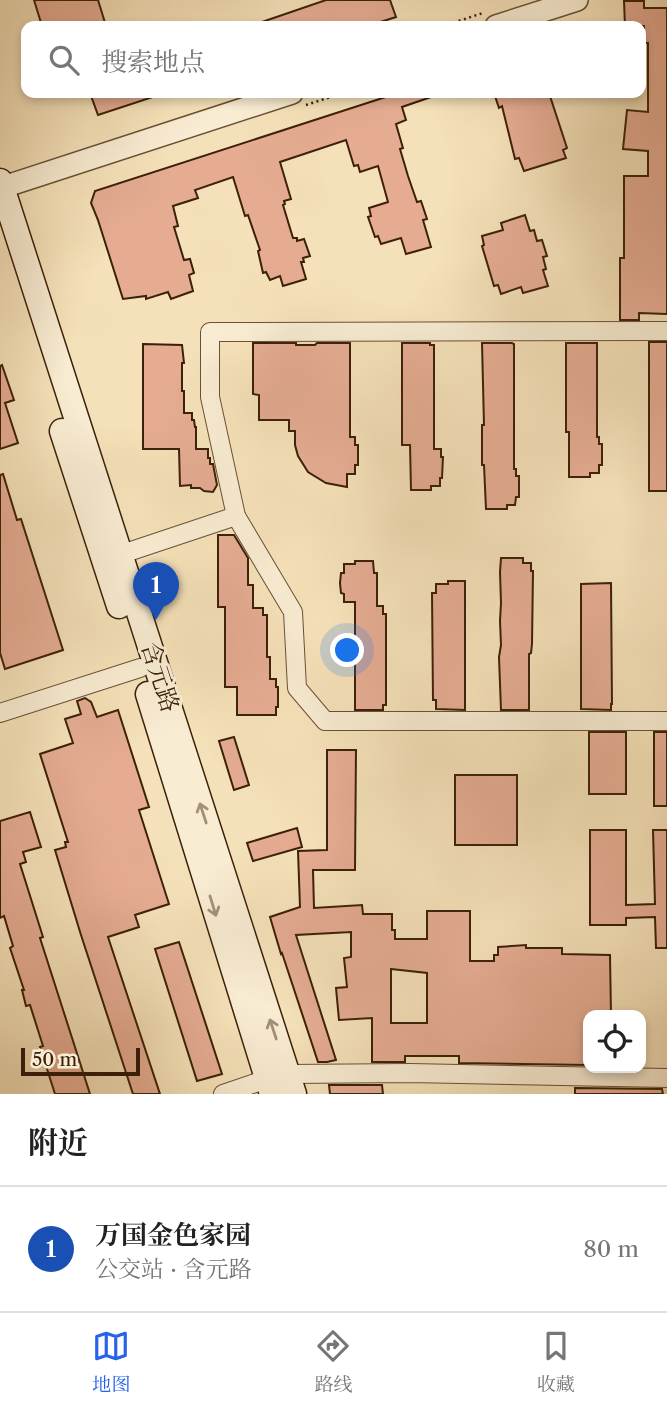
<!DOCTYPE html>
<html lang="zh">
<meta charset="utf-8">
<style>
body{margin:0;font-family:"Libre Caslon Text","Noto Serif SC",serif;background:#f2f2f2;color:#222}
.controls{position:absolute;right:21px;bottom:21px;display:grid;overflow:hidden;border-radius:14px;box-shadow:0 4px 10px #0003}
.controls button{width:63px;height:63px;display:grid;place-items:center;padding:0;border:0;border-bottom:2px solid #e0e0e0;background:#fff;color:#222;font:35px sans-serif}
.scale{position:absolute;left:21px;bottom:18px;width:119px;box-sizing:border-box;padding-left:7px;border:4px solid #3c2009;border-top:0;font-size:19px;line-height:24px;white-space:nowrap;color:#3c2009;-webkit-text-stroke:5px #f8ecd2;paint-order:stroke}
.you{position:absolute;left:348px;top:651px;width:24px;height:24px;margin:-18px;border:5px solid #fff;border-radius:50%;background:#1a73e8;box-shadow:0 0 0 10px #1a73e833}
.badge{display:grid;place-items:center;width:46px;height:46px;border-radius:50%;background:#2563eb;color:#fff;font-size:23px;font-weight:700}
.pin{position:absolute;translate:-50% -58px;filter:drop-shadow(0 2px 4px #0008)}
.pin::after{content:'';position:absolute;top:37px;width:24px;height:21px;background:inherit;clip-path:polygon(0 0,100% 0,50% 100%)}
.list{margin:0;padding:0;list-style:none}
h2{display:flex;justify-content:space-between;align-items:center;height:91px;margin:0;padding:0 28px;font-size:30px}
h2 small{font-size:23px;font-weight:400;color:#767676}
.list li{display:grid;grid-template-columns:46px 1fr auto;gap:21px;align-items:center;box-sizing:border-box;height:126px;padding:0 28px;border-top:2px solid #e0e0e0}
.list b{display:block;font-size:26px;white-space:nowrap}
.list p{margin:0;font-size:23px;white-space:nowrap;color:#767676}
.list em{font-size:23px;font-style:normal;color:#767676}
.icon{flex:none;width:38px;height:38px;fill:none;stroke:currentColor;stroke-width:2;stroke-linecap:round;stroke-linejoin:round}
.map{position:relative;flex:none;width:667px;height:1094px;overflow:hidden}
.search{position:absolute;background:#fff;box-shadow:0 4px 10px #0003;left:21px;right:21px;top:21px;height:77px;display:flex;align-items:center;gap:18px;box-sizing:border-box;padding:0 24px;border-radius:14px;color:#767676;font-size:26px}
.sheet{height:217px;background:#fff}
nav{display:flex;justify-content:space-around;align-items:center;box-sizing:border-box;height:98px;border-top:2px solid #e0e0e0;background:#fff;font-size:19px;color:#767676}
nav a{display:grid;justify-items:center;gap:4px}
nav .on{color:#2563eb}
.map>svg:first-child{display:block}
</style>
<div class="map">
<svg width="667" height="1094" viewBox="0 0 667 1094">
<rect width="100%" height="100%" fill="#f5e1b9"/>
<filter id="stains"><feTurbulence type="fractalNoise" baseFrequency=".00286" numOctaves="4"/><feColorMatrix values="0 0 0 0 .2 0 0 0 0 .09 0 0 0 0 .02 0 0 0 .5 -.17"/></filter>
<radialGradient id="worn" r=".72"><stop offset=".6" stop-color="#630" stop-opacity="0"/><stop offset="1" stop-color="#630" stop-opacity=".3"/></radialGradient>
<g fill="#e5ac92" stroke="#3c2009" stroke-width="2" fill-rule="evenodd">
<polygon points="34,0 98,0 106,26 42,26"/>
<polygon points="326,0 390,0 396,17 368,26 256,26 256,24"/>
<polygon points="624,1 644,1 644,8 667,8 667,314 639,313 639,320 620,320 620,258 624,258 624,176 648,176 648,151 623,149 627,110 648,112 648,43 643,43 644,26 625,26"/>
<polygon points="90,93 158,93 159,95 98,115"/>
<polygon points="398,93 437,93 437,95 402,107 406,120 396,124 403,148 400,149 408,176 417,202 421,201 427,219 423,220 431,247 406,254 401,238 381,244 378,236 375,237 368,217 371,216 369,208 388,202 378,166 360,172 358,165 354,166 346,140 280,162 291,199 284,201 285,204 283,205 293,238 297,238 297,241 304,239 310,256 303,258 304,262 301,262 306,279 283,286 280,276 270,280 266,272 263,273 258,251 260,250 248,215 245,216 233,177 195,190 198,198 173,206 178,226 174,227 184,260 190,259 194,273 189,275 193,291 171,299 168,292 146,299 146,296 123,299 98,220 91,203 95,191"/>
<polygon points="494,93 549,93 567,148 563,150 566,158 524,171 519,158 515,159 502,106 499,108"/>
<polygon points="525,215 530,231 534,230 537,241 542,240 547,256 543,257 546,269 543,270 548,286 523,293 521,287 501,294 498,285 494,286 482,246 484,245 482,236 503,230 501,223"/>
<rect x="649" y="342" width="18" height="149"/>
<polygon points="253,343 296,343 296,345 315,345 317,343 350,343 350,437 355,437 355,445 358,445 358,465 355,465 355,474 347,474 347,487 326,483 308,472 298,456 295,445 295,431 289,431 289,420 259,420 259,395 253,394"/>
<polygon points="402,343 430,343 430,345 434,345 434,449 441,449 441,457 443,457 442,478 440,478 440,486 431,486 431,490 411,490 410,445 402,445"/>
<polygon points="482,343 512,343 514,344 514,469 516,469 516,476 519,476 519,497 516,497 515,505 507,505 507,509 486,509 484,465 482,465 482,425 484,425"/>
<polygon points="566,343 597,343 597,437 599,437 599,444 602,444 602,465 599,465 599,473 590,473 590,477 569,477 569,432 566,432"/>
<polygon points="143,344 182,345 184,363 182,363 182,391 184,391 184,413 192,413 192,420 194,420 195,427 196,427 196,449 208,449 208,458 210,458 210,464 213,464 217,485 213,492 204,491 200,488 191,488 191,485 180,486 179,449 143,449"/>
<polygon points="2,365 14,400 5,403 18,443 0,449 0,366"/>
<polygon points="3,474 17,520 21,519 63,650 5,669 0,653 0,475"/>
<polygon points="218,535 234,535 248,558 248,585 253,585 253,608 263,608 263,615 267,615 267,657 270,657 270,679 276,679 276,687 278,687 278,707 276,707 276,715 237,715 237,687 225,687 225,607 218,607"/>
<polygon points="501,558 523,558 523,563 531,563 531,571 533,571 532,644 531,653 529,654 529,710 501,710 499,657 501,645 500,621 501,603 500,572"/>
<polygon points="355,561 373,561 374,573 377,573 377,606 383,606 383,614 386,614 386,705 383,705 383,710 355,710 355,602 344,602 344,594 341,593 340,583 341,573 344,573 344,564 355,564"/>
<polygon points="448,581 465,581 465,710 436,709 436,700 433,700 432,593 436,593 436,584 448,584"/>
<polygon points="611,583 612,704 611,704 611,710 581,709 581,584"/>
<polygon points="85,698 91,702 97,717 118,710 149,807 139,810 169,904 135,915 139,927 108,937 160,1094 133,1094 81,935 55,850 66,847 65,842 68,842 40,754 73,743 65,719 81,714 77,701"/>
<rect x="589" y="732" width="37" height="62"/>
<rect x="654" y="732" width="13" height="74"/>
<polygon points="234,737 249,785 234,790 219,741"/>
<path d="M327,750H356L355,870H313L314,908L362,905L363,914H392V930H395V939H427V911H470V961H494V955H498V947L526,945V948H562V954L610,955L611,1015H588V1065L459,1063V1056H405V1062H372V1018L339,1020L336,988L347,987L344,958L351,957V932L296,935L336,1060L327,1062H318L282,953L281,954L270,917L300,907L298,851L327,850ZM391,969L427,973V1023H391Z"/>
<rect x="455" y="775" width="62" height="70"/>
<polygon points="30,812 41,847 23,852 26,862 20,864 43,937 40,938 90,1094 55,1094 40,1047 43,1046 30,1005 26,1006 22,990 24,990 10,948 13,946 4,916 0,918 0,821"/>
<polygon points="297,828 302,847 253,861 247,843"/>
<polygon points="590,830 626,830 626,905 655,904 653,830 667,830 667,948 656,948 655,917 626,918 626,925 590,925"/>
<polygon points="179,942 222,1074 197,1081 155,949"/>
<polygon points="329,1085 382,1085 383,1094 330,1094"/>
<polygon points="575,1088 662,1089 663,1094 575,1094"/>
</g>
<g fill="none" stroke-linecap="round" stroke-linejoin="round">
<defs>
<g id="minor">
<polyline points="667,331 210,332 210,397 236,516 293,612 297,688 325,721 667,721"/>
<polyline points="110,558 236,516"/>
<polyline points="0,713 140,668"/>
<polyline points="223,1094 267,1079 288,1074 410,1073 667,1078"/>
</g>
<g id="tertiary">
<polyline points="496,26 577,0"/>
<polyline points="0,188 292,93"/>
</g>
<g id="secondary">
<polyline points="0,181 294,1094"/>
<polyline points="62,431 119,606"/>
<polyline points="148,694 272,1094"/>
</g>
</defs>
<use href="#minor" stroke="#6a5035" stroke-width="20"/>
<use href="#tertiary" stroke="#6a5035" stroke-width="24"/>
<use href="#secondary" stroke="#3c2009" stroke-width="27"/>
<g stroke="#3c2009" stroke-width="2.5" stroke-dasharray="2 3.5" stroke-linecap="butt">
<polyline points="443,26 483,13"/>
<polyline points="306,105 343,93"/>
</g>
<use href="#minor" stroke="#f8ecd2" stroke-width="18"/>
<use href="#tertiary" stroke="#f8ecd2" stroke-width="21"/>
<use href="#secondary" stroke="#f8ecd2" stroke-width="24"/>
</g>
<defs><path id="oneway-shaft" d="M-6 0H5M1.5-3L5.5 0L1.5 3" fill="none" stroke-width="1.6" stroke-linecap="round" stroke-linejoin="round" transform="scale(1.75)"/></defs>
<g stroke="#a39078">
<use href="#oneway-shaft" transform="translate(203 813) rotate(-108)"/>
<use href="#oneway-shaft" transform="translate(213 906) rotate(73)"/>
<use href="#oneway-shaft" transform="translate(273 1029) rotate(-108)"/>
</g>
<g text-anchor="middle" stroke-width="6" stroke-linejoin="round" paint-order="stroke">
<g font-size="24" fill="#3c2009" stroke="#f8ecd2">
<text transform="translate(160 677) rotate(72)" y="8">含元路</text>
</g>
</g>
<rect width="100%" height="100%" filter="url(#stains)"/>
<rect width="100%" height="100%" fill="url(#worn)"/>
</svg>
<div class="controls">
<button><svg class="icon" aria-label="locate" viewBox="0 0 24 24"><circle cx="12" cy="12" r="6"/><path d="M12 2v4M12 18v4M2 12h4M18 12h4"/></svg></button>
</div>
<div class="scale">50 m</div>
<div class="you"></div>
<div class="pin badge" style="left:156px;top:620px;background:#1a4fb4">1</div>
<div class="search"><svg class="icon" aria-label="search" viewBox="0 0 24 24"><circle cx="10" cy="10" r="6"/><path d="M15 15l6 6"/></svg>搜索地点</div>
</div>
<section class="sheet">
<h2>附近<small></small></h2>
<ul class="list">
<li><span class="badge" style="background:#1a4fb4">1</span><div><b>万国金色家园</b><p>公交站 · 含元路</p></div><em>80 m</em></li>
</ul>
</section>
<nav>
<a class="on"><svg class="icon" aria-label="map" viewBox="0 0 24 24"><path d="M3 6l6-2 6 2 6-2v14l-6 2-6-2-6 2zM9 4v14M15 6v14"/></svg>地图</a>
<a><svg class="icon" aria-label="directions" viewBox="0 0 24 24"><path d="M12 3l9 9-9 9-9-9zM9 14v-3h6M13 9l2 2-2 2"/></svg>路线</a>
<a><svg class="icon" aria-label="saved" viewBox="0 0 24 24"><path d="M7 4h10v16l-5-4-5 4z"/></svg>收藏</a>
</nav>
